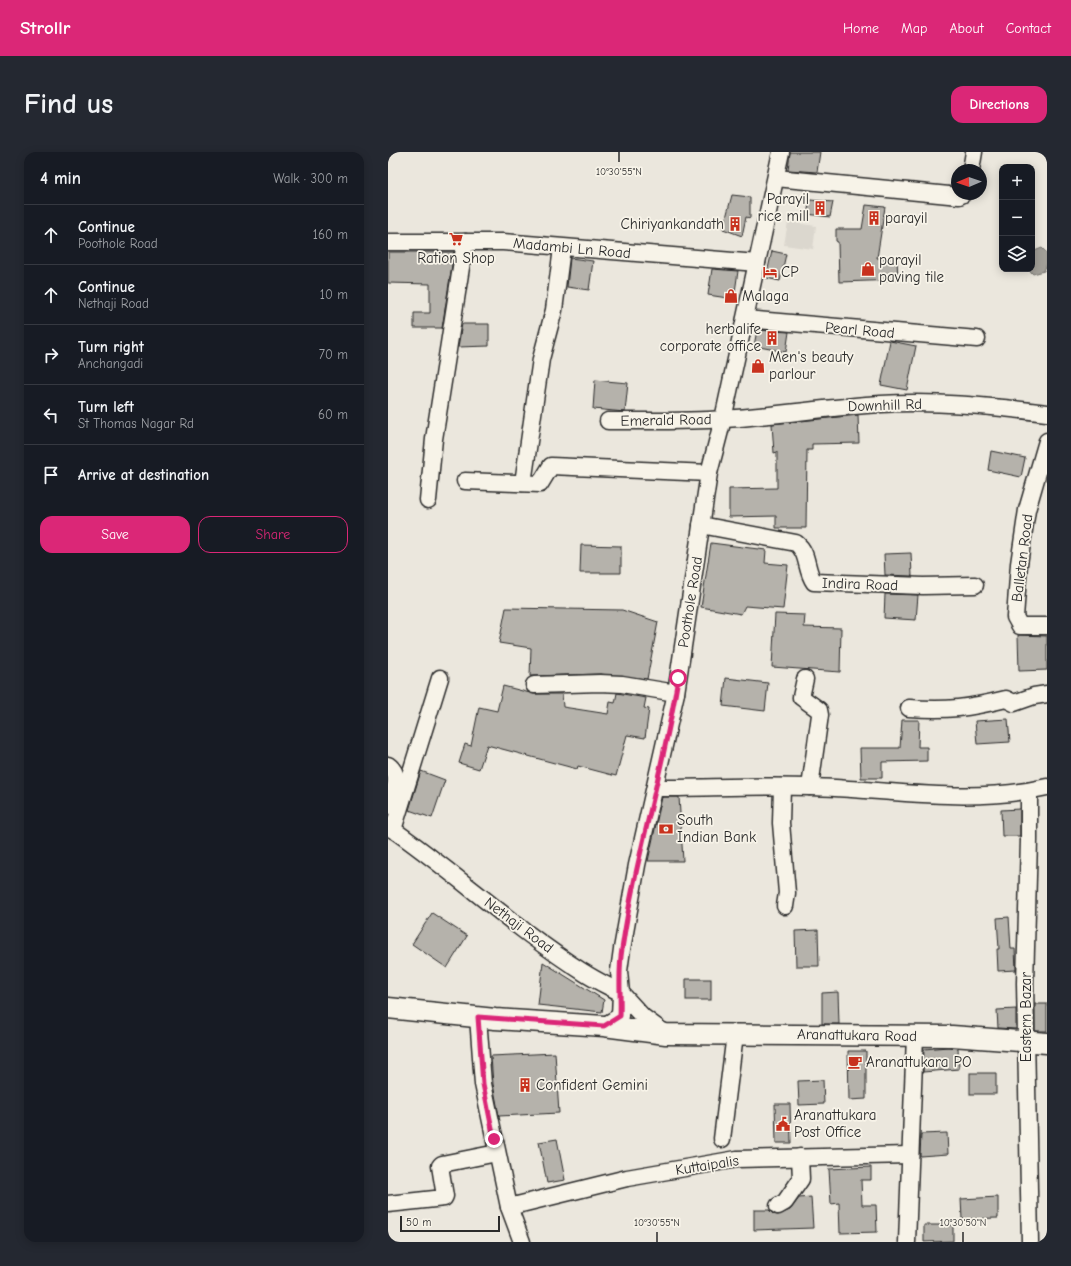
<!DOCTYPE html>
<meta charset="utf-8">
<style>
body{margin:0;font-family:"Comic Neue",sans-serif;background:#242831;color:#f1f3f6}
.controls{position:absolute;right:12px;top:12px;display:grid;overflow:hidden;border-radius:8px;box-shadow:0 2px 10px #0003}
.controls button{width:36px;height:36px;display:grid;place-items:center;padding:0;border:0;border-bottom:1px solid #363941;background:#171b24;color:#f1f3f6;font:20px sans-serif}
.compass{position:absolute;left:563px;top:12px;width:36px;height:36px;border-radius:50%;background:#171b24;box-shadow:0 2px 10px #0003;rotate:268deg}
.scale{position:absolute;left:12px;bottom:10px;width:100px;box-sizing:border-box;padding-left:4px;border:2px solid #2b2b2b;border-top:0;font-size:11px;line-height:14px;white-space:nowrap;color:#2b2b2b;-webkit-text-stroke:3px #f7f3e8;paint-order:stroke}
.stop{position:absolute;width:12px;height:12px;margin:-9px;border:3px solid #db2777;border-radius:50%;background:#fff}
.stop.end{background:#db2777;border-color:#fff;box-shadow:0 1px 4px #0008}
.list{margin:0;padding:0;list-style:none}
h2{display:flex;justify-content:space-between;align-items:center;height:52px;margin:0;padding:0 16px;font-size:17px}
h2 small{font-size:13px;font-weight:400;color:#9ea1a6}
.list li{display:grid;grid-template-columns:26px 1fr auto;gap:12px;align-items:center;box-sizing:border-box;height:60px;padding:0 16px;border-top:1px solid #363941}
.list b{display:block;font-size:15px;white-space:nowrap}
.list p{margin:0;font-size:13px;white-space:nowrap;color:#9ea1a6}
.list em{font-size:13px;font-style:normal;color:#9ea1a6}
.actions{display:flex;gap:8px;padding:12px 16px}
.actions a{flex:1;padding:9px 0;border:1px solid #db2777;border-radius:12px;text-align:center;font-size:14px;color:#db2777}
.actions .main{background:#db2777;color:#fff}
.icon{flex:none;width:22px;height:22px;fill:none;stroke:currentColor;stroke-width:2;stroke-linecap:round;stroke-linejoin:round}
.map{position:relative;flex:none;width:659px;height:1090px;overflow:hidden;border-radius:12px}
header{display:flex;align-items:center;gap:24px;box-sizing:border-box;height:56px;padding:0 20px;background:#db2777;color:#fff}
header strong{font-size:19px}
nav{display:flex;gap:22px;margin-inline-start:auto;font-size:14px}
.intro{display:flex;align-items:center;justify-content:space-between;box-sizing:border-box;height:96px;padding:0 24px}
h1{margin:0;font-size:28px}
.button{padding:10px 18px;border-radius:12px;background:#db2777;color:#fff;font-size:14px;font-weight:700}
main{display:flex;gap:24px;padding:0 24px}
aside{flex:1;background:#171b24;border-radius:12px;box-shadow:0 2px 10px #0003}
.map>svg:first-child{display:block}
</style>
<header>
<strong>Strollr</strong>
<nav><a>Home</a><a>Map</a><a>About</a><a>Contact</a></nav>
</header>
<div class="intro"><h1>Find us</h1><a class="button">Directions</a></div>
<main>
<aside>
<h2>4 min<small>Walk · 300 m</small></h2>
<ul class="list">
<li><svg class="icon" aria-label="ahead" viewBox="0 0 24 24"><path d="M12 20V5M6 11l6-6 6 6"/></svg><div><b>Continue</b><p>Poothole Road</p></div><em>160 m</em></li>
<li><svg class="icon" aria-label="ahead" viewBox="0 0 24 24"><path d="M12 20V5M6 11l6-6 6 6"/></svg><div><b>Continue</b><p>Nethaji Road</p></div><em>10 m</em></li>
<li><svg class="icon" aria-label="right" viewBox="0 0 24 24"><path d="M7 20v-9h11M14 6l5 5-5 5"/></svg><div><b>Turn right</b><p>Anchangadi</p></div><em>70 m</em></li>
<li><svg class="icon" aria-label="left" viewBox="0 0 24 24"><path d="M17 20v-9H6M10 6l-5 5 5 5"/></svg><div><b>Turn left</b><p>St Thomas Nagar Rd</p></div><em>60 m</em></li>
<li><svg class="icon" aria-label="arrive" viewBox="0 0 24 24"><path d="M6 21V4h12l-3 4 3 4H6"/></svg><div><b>Arrive at destination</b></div></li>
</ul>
<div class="actions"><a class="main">Save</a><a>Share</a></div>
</aside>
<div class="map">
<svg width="659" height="1090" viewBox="0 0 659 1090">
<rect width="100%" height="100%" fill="#ebe7dd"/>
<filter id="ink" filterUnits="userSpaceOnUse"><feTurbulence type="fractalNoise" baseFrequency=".025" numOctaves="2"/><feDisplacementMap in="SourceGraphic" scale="8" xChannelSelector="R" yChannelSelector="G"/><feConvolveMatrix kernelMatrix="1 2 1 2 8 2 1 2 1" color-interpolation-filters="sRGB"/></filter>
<g filter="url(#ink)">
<polygon fill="#dbd7ce" points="400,70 428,74 425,97 396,93"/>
<polygon fill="#a29f98" stroke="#72716c" points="654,96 659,101 659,111 656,119 645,122 640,117 644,117 644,100"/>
<g fill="#b5b2ab" stroke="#2b2b2b">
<polygon points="402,0 432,0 429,20 400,18"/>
<polygon points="344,43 362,45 362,66 358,65 354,84 335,77"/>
<polygon points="422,48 445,50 442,65 419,62"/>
<polygon points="478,53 497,55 489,106 509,106 510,128 451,130 450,90 448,89 448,77 474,77"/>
<polygon points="384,99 398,102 392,129 378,126"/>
<polygon points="0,100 66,100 54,176 26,176 26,161 42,161 42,132 0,131"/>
<polygon points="182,106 205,109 201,138 179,135"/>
<polygon points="324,117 350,119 346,147 320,143"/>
<polygon points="74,172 101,172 101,194 70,195"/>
<polygon points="369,178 401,180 398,200 366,194"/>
<polygon points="502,189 528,194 519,238 493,233"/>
<polygon points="207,228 240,231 237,260 205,257"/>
<polygon points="470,263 471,291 424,292 424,298 419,298 418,376 388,376 388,364 341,365 341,337 389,336 389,300 386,301 384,272"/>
<polygon points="603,299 637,306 633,325 600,318"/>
<polygon points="323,391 378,398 377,411 400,413 395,457 357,454 353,462 313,455"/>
<polygon points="193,393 233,394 233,421 192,421"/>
<polygon points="523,401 524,424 497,423 496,402"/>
<polygon points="497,442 530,443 528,468 496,466"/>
<polygon points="118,456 234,458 270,470 259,527 212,522 142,524 143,496 111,491"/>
<polygon points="387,462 417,463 416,475 453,476 452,520 384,515"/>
<polygon points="630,483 659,484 659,518 631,519"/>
<polygon points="338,526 380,531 377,559 335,554"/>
<polygon points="115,534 146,542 174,542 175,555 220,562 222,550 227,551 229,541 258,546 256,556 261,557 257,586 239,583 228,624 190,614 189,617 99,593 91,617 71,611 77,592 83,594 91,555 109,559"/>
<polygon points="620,567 622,590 589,592 587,569"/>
<polygon points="514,568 531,568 530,595 539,595 539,609 494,610 494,626 473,626 472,596 512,596"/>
<polygon points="33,619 57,628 44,666 21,658"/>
<polygon points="274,645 291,645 295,709 260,709"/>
<polygon points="632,657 632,684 614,684 613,658"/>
<polygon points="44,761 79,784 59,816 24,792"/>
<polygon points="621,765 623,797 627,797 628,818 610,819 609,797 611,797 609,766"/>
<polygon points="430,778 431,814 408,814 407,779"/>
<polygon points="155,810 216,848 214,860 150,853"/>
<rect x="298" y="827" width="25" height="21"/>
<polygon points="450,840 451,872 434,872 434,841"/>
<rect x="647" y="852" width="12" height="27"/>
<polygon points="628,857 628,877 610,876 609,858"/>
<polygon points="560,895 570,896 571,917 535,920 536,897"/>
<polygon points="460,899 478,899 478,947 461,948"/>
<polygon points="167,901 171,961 111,964 105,932 103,904"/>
<rect x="582" y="921" width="26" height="21"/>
<polygon points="435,928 436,952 411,953 410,929"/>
<polygon points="387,952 402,952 403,991 388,991"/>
<polygon points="559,981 560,1002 532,1004 533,982"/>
<polygon points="169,987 177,1028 159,1031 151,990"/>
<polygon points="483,1015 483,1028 473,1028 474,1053 488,1053 489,1080 452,1081 451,1051 443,1052 441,1017"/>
<polygon points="423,1045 425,1076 366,1078 366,1058 381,1058 385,1062 390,1063 402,1058 411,1046"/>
<polygon points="610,1045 610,1066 574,1067 573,1047"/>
<polygon points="536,1073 565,1073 565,1089 536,1090"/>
</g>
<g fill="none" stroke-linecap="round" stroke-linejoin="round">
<defs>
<g id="minor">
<polyline points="583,18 586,0"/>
<polyline points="388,26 571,44 575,42"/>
<polyline points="0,90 115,90 369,111"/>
<polyline points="357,167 589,187"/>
<path d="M220,269C258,269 297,270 335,267C388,264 440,255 493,252C549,249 603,254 659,261"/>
<polyline points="659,289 639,358 631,412 627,465 632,474 659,474"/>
<polyline points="77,329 152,332 163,314 321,321"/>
<polyline points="135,331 153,207 166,158 174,96"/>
<polyline points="40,348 46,287 77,90"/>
<path d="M313,373L408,391C421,401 417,417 426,430L535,434L587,433"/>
<polyline points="417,527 413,545 431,558 432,563 422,635"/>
<polyline points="146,533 212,531 234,532 288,541"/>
<path d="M521,556C560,559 581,556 618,547L626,551L646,544L659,542"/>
<path d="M0,613C15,624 5,640 0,654"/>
<polyline points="394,635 393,671 399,741 397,754"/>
<path d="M267,636C319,636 371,633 423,635C501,637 581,653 659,635"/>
<polyline points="641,639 641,688 637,831 642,1090"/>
<path d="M0,674C67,720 127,777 195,820C207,828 220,834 233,841L232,864L216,874"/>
<polyline points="5,678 52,526"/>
<polyline points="90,865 95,932 121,1055 134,1090"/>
<polyline points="278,882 255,865 233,841 231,819 234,797 249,713 288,541 321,321 335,267 393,0"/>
<polyline points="334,987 347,882"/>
<polyline points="0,1052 56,1046 57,1044 52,1014 54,1012 109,1001"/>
<polyline points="390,1054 397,1050 413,1027 412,1005"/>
<polyline points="121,1055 239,1026 349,1007 522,1003"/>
<polyline points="519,1090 527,884"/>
</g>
<polyline id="major" points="0,856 107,867 216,874 278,882 564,884 659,891"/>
</defs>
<use href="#minor" stroke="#2b2b2b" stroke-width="19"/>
<use href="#major" stroke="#2b2b2b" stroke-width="23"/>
<use href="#minor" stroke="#f7f3e8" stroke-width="16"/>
<use href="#major" stroke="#f7f3e8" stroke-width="20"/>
</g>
</g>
<g fill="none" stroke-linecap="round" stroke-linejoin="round" filter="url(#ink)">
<path stroke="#db2777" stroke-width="5" d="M106,987L95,932L90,865L216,874L232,864C233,842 230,820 234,797C247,706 276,617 290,526"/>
</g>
<path fill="none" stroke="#2b2b2b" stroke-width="1.5" d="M231,0V10M269,1080V1090M575,1080V1090"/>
<defs>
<symbol id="building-bare" viewBox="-9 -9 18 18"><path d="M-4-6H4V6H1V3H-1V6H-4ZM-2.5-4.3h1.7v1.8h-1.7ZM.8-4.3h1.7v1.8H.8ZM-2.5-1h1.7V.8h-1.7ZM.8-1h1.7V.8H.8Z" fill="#c8321e" stroke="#f7f3e8" stroke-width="2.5" paint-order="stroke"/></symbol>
<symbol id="supermarket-bare" viewBox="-9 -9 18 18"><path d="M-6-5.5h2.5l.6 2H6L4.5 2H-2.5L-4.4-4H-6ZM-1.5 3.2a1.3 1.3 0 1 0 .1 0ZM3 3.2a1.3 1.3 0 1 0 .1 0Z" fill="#c8321e" stroke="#f7f3e8" stroke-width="2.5" paint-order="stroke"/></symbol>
<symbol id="shop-bare" viewBox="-9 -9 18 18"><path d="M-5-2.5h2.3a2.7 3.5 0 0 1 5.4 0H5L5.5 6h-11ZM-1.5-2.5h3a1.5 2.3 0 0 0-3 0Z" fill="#c8321e" stroke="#f7f3e8" stroke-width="2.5" paint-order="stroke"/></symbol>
<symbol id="hotel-bare" viewBox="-9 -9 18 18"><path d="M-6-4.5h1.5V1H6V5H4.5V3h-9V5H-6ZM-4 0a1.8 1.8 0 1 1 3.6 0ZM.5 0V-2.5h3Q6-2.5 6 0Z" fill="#c8321e" stroke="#f7f3e8" stroke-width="2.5" paint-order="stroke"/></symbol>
<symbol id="bank-bare" viewBox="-9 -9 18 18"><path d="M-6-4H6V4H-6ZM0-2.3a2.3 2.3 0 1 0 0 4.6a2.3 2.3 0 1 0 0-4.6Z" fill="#c8321e" stroke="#f7f3e8" stroke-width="2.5" paint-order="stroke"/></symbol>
<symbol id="cafe-bare" viewBox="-9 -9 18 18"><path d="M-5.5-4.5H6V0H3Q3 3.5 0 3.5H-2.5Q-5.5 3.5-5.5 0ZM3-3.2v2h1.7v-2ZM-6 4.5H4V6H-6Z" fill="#c8321e" stroke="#f7f3e8" stroke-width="2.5" paint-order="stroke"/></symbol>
<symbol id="civic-bare" viewBox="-9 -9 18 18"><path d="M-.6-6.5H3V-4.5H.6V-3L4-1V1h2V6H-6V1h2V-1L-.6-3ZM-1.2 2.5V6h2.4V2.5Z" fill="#c8321e" stroke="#f7f3e8" stroke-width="2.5" paint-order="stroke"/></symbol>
</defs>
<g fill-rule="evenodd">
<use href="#building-bare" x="422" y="46" width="20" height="20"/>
<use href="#building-bare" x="476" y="56" width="20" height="20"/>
<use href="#building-bare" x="337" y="62" width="20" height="20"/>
<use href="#supermarket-bare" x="58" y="77" width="20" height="20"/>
<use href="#shop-bare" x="470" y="107" width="20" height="20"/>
<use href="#hotel-bare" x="372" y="110" width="20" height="20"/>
<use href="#shop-bare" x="333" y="134" width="20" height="20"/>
<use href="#building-bare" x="374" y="176" width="20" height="20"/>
<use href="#shop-bare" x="360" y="204" width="20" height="20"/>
<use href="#bank-bare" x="268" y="667" width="20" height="20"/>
<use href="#cafe-bare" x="457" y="900" width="20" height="20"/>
<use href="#building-bare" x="127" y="923" width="20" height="20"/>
<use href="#civic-bare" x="385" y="962" width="20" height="20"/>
</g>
<g text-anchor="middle" stroke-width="3.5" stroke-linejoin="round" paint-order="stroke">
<g font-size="15" fill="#2b2b2b" stroke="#f7f3e8" text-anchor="start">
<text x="421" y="52" text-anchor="end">Parayil<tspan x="421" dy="17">rice mill</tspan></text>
<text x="497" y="71">parayil</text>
<text x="336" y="77" text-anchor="end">Chiriyankandath</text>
<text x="68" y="111" text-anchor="middle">Ration Shop</text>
<text x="491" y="113">parayil<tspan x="491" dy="17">paving tile</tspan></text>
<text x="393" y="125">CP</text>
<text x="354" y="149">Malaga</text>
<text x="373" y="182" text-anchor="end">herbalife<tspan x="373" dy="17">corporate office</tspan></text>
<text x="381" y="210">Men's beauty<tspan x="381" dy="17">parlour</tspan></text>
<text x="289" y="673">South<tspan x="289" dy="17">Indian Bank</tspan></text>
<text x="478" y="915">Aranattukara PO</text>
<text x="148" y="938">Confident Gemini</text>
<text x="406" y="968">Aranattukara<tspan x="406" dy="17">Post Office</tspan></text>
</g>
<g font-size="15" fill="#2b2b2b" stroke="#f7f3e8">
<text transform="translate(184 96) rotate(5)" y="5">Madambi Ln Road</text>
<text transform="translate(472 178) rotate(5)" y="5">Pearl Road</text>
<text transform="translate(497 253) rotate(-2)" y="5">Downhill Rd</text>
<text transform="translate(278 268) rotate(-1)" y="5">Emerald Road</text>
<text transform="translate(634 406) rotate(-83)" y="5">Balletan Road</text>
<text transform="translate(472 432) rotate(2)" y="5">Indira Road</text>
<text transform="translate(302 450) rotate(-81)" y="5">Poothole Road</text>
<text transform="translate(131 773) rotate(37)" y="5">Nethaji Road</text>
<text transform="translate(638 865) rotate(-90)" y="5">Eastern Bazar</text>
<text transform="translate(469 883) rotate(1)" y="5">Aranattukara Road</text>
<text transform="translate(319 1013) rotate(-9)" y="5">Kuttaipalis</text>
</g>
</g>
<g font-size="10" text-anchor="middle" fill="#2b2b2b" stroke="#f7f3e8" stroke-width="3.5" stroke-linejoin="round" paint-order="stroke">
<text x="231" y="23">10°30'55"N</text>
<text x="269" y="1074">10°30'55"N</text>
<text x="575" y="1074">10°30'50"N</text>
</g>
</svg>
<div class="controls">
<button>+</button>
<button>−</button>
<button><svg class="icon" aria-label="layers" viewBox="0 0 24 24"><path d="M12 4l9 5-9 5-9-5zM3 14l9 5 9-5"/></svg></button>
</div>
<svg class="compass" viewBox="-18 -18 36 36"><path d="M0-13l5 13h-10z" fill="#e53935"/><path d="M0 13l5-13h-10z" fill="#9ea1a6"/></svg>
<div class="scale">50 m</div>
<div class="stop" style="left:290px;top:526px"></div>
<div class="stop end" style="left:106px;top:987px"></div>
</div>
</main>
